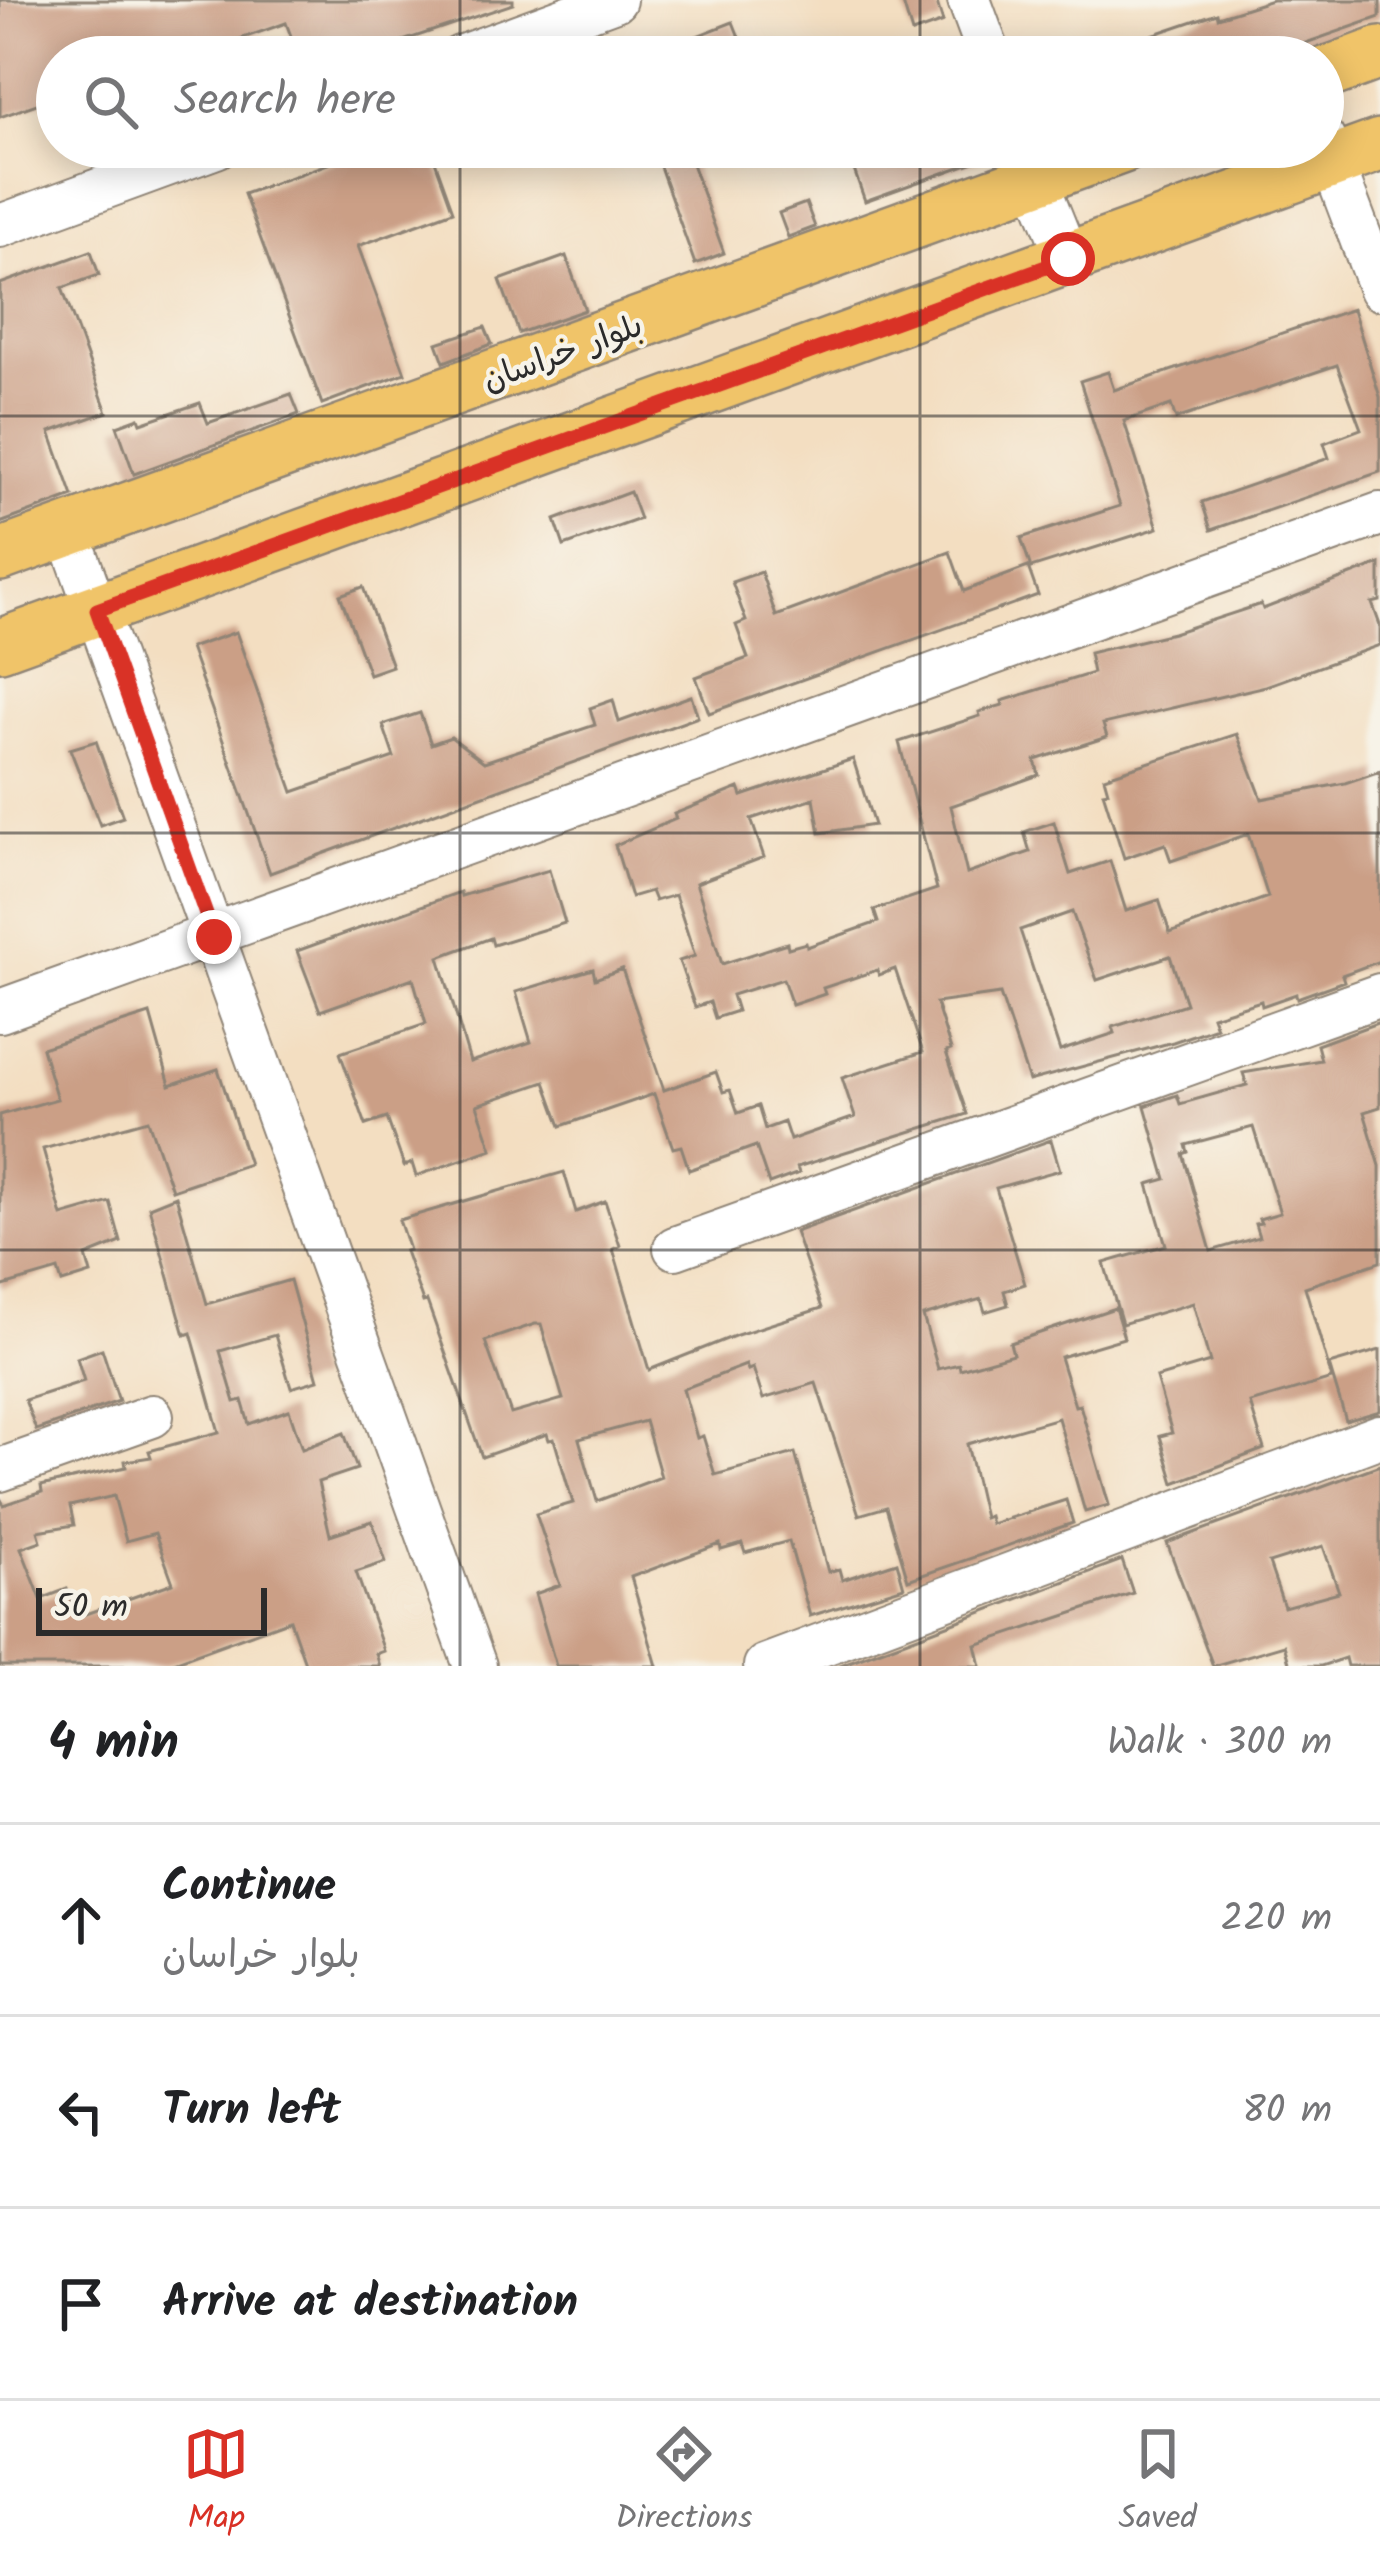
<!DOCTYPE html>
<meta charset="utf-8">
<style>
body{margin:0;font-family:Kalam,"Playpen Sans Arabic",sans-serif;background:#f6f6f6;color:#202124}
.scale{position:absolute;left:36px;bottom:30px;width:231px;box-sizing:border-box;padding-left:12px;border:6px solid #2b2b2b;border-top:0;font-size:33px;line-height:42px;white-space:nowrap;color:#2b2b2b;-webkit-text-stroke:9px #f7f3e8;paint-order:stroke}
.stop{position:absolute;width:36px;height:36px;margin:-27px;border:9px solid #d93025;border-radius:50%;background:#fff}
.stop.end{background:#d93025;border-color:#fff;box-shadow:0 3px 12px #0008}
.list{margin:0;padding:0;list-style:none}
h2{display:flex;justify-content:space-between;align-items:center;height:156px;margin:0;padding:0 48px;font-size:51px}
h2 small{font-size:39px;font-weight:400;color:#757577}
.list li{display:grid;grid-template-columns:78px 1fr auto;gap:36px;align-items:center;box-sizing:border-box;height:192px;padding:0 48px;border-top:3px solid #e0e0e0}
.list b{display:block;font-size:45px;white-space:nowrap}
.list p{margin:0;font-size:39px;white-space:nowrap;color:#757577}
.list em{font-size:39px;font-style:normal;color:#757577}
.icon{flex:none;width:66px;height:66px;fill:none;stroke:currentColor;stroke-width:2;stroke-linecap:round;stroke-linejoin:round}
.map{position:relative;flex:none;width:1380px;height:1666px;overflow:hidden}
.search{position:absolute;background:#fff;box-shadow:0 6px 30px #0003;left:36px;right:36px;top:36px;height:132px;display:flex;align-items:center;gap:30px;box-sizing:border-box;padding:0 42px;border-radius:66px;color:#757577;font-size:45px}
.sheet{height:732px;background:#fff}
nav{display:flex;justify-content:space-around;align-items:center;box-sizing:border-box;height:168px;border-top:3px solid #e0e0e0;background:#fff;font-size:33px;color:#757577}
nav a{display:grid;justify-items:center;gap:6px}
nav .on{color:#d93025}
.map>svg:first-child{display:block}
</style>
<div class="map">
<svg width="1380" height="1666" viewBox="0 0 1380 1666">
<rect width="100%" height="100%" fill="#f7f3e8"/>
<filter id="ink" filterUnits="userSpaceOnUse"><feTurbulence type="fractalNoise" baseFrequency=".00833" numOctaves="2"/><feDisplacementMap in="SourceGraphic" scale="24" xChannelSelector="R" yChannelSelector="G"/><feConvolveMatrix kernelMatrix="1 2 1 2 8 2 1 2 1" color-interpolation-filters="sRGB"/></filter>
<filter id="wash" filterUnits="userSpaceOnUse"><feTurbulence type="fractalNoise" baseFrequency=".004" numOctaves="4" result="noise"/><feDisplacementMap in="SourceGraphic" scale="48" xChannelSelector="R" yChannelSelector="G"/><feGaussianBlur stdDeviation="2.7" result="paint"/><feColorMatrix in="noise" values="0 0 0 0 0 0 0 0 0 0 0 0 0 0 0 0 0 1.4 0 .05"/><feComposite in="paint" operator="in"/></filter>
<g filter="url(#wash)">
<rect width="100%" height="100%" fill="#f3dec1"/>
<g id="blocks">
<g fill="#cb9f86" fill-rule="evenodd">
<polygon points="0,0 513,0 513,4 355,57 299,57 286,23 189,57 57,57 57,97 0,117"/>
<polygon points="902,0 936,0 943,22 912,33"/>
<polygon points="1272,0 1380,0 1380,17 1266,57 1100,57 1099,53 1217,13 1218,17"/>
<polygon points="733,22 747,57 649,57 648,55"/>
<polygon points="375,147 430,147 453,211 358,246 405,373 322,404 244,194"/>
<polygon points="653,147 686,147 724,253 695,264"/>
<polygon points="846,147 998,147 999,153 865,201"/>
<polygon points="806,203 815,227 788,237 779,213"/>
<polygon points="91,251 99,275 62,288 107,412 50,432 73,496 0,523 0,284"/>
<polygon points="566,256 585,310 519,333 500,280"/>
<polygon points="1353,309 1380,397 1380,472 1211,530 1202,502 1329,458 1324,443 1361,429 1337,365 1176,419 1171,405 1124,421 1158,528 1031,568 1021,538 1120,506 1080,381 1108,372 1114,390"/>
<polygon points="485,327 492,344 444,362 437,343"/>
<polygon points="291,394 299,414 134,474 117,426 139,418 141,423 200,403 208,423"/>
<polygon points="630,492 640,519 564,546 555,520"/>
<polygon points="950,552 964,591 1028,567 1038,595 709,713 696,677 748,658 736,625 746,621 732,582 761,572 776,616"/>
<path d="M1380,564V601L1372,603L1380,625V645L1266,686L1103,724L1107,737L1035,760L1039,775L951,806L967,874L1030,852L1024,832L1054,822L1070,874L1110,861L1126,911L1159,900L1170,933L1268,897L1248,834L1171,861L1165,844L1124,858L1103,792L1108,791L1104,777L1237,734L1262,799L1345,783L1380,771V961L1342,975L1344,981L1297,998L1296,994L1262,1006L1261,1001L1212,1016L1216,1027L1173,1042L1029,1081L1000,994L936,1003L951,1050L946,1052L967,1114L797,1167L799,1173L769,1184L756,1146L689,1170L681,1146L673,1148L654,1094L561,1126L545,1082L477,1105L492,1149L416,1176L412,1163L404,1166L387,1118L366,1125L340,1053L426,1024L413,978L320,1011L297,951L460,892L461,896L549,870L565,923L493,945L491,938L439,957L470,1062L531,1042L516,992L593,969L595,979L622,969L664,1090L716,1072L723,1092L730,1090L738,1113L758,1106L765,1129L784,1122L790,1140L855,1117L842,1078L923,1052L895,969L879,975L877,970L823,988L825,994L792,1005L783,979L732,995L737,1011L715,1018L710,1002L695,1007L679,961L695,956L675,895L655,901L651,891L631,897L615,845L676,819L674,814L739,788L742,796L853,759L874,825L820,833L814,798L751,819L764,857L696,883L722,964L787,943L788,948L806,943L807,947L878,922L874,910L937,889L899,742L980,716L979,712L1003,705L1002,701L1093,673L1089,653L1173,633L1261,604L1263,609ZM1072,912L1097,980L1170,956L1186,1004L1113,1027L1115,1033L1060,1051L1020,930Z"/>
<polygon points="363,587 392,666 369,674 340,595"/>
<polygon points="236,632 293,792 394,757 383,725 420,713 431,744 451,737 484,762 595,725 590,708 613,700 619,722 691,696 698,717 270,873 190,648"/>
<polygon points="96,741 123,817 100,825 70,749"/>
<polygon points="150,1014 170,1085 218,1069 249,1164 172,1190 148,1120 43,1149 62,1216 110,1202 121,1242 86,1256 91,1274 62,1283 58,1270 0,1287 0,1115 57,1099 42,1048"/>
<path d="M1380,1022V1107L1364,1112L1380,1166V1262L1305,1287L1332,1379L1250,1403L1264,1449L1174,1483L1160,1436L1172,1433L1156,1378L1210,1362L1193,1303L1122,1324L1104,1263L1166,1245L1148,1184L1166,1179L1145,1106L1177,1095L1180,1104L1247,1085L1243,1073L1321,1060L1317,1045ZM1253,1127L1280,1213L1259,1219L1261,1223L1255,1224L1259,1237L1211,1251L1183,1154L1188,1152L1186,1145Z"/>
<path d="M1051,1140L1060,1170L996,1188L1025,1284L1004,1291L1008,1305L985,1312L981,1299L923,1316L938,1369L959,1364L960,1369L1013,1354L1010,1343L1115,1308L1124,1338L1060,1357L1075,1406L1080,1405L1109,1505L1085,1512L1058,1418L967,1444L984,1518L989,1516L991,1524L1066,1500L1073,1523L908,1580L886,1507L859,1515L816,1383L763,1399L753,1368L748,1370L746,1365L683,1389L697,1438L703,1436L715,1475L795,1453L828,1572L839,1569L842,1580L897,1562L904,1587L810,1616L789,1541L745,1553L742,1544L721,1550L720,1544L631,1577L657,1666H556L535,1594L560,1585L536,1514L573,1503L554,1439L549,1440L547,1434L482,1457L427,1301L423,1302L405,1251L409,1250L399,1220L564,1172L576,1212L605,1201L620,1246L613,1249L649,1370L737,1335L822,1308L795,1232ZM535,1324H541L563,1399L511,1414L485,1341ZM645,1421L661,1477L597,1501L579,1439Z"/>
<path d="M176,1196L207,1304L290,1280L318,1380L291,1388L275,1335L220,1351L235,1402L242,1400L249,1424L289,1410L302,1449L344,1433L357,1469L318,1482L330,1535L372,1521L386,1562L356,1572L384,1651L376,1654L380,1666H306L290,1620L163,1666H0V1498L4,1505L42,1492L41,1486L126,1467L125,1461L151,1457L149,1451L219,1432L191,1333L185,1335L149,1207ZM114,1496L126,1541L155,1533L173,1583L77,1617L67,1589L41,1599L21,1548L41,1541L38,1531L74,1525L70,1506Z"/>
<polygon points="102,1349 119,1401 36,1430 25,1400 84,1381 77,1358"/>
<polygon points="1380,1350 1380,1411 1346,1421 1329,1365"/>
<path d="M1380,1465V1666H1347L1345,1658L1321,1666H1290L1284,1645L1213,1666L1167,1543ZM1323,1546L1339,1592L1284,1607L1269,1563Z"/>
<polygon points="1122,1560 1133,1593 976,1645 981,1666 838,1666"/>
</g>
</g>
</g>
<g filter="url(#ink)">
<use href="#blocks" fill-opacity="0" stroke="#8f8476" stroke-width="3"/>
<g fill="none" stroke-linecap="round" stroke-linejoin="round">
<defs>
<g id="minor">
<polyline points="969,0 990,57"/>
<polyline points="460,57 615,0"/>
<polyline points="1323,138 1380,289"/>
<polyline points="1023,147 1068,259"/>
<polyline points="0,226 216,147"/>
<polyline points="68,531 475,1666"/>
<polyline points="0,1011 1380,514"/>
<polyline points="675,1248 1380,995"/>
<polyline points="0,1470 152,1416"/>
<polyline points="765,1666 1380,1436"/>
</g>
<g id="major">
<polyline points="1323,74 1380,53"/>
<polyline points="0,555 1123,147"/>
<polyline points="0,645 1380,145"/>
</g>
</defs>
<use href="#minor" stroke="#8f8476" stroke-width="46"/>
<use href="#major" stroke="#8f8476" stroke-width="56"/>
<use href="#minor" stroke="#fff" stroke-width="42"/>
<use href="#major" stroke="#f0c469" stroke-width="51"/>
</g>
</g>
<g fill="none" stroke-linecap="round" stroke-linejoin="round" filter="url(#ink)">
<polyline stroke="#d93025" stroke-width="15" points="214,937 97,610 1068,259"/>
</g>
<path fill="none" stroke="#2b2b2b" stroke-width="3" stroke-opacity="0.55" d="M460,0V57M920,0V57M460,147V1666M920,147V1666M0,416H1380M0,833H1380M0,1250H1380"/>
<g text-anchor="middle" stroke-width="9" stroke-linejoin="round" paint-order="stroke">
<g font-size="33" fill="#2b2b2b" stroke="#f7f3e8">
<text transform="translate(562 351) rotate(-20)" y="12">بلوار خراسان</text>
</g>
</g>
</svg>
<div class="scale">50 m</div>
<div class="stop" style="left:1068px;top:259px"></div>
<div class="stop end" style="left:214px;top:937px"></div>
<div class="search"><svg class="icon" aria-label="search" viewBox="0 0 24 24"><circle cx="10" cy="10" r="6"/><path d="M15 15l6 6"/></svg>Search here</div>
</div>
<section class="sheet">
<h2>4 min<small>Walk · 300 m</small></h2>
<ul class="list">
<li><svg class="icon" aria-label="ahead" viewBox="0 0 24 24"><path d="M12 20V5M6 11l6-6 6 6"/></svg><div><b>Continue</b><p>بلوار خراسان</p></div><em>220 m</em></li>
<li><svg class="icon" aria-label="left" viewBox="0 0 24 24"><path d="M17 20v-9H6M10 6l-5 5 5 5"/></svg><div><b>Turn left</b></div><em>80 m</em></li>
<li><svg class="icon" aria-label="arrive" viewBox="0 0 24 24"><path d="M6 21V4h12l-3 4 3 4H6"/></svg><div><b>Arrive at destination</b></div></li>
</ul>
</section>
<nav>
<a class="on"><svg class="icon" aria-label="map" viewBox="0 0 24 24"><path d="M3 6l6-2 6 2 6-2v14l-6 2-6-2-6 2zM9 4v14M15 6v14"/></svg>Map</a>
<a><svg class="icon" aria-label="directions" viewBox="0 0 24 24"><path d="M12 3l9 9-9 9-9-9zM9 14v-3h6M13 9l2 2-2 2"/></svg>Directions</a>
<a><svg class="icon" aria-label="saved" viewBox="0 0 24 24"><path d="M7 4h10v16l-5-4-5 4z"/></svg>Saved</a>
</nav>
